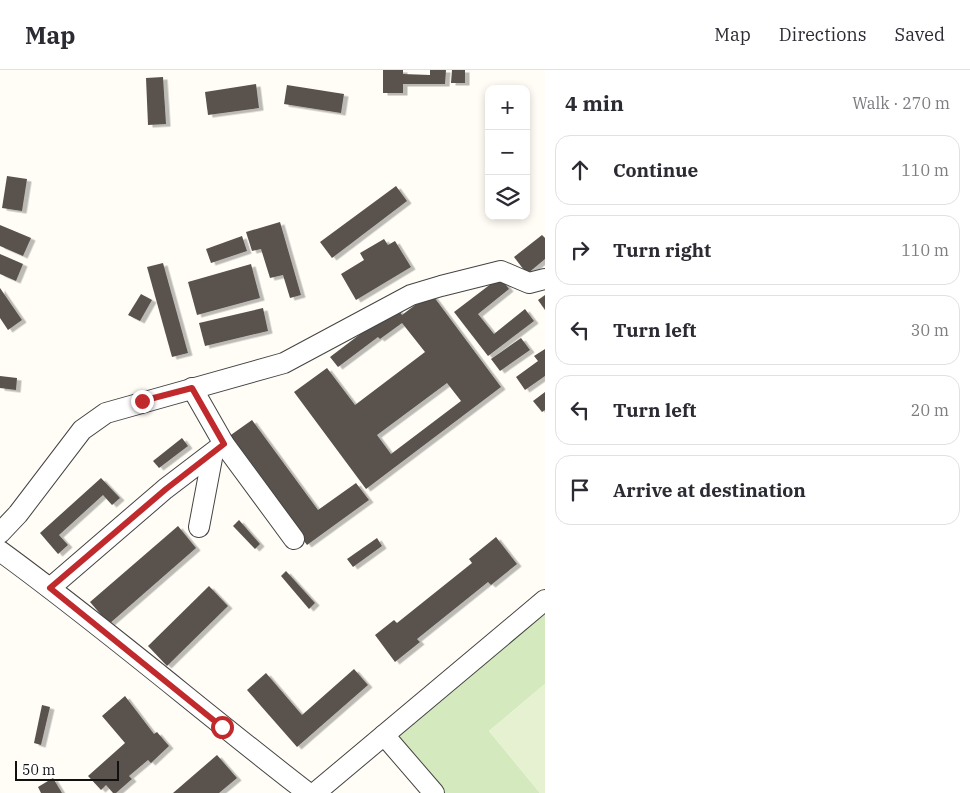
<!DOCTYPE html>
<meta charset="utf-8">
<style>
body{margin:0;font-family:"IBM Plex Serif",serif;background:#f7f7f7;color:#2b2b33}
.controls{position:absolute;right:15px;top:15px;display:grid;overflow:hidden;border-radius:10px;box-shadow:0 2px 8px #0003}
.controls button{width:45px;height:45px;display:grid;place-items:center;padding:0;border:0;border-bottom:1px solid #e1e1e2;background:#fff;color:#2b2b33;font:25px sans-serif}
.scale{position:absolute;left:15px;bottom:12px;width:104px;box-sizing:border-box;padding-left:5px;border:2px solid #111;border-top:0;font-size:14px;line-height:18px;white-space:nowrap;color:#111;-webkit-text-stroke:4px #fff;paint-order:stroke}
.stop{position:absolute;width:15px;height:15px;margin:-11px;border:4px solid #c02a2d;border-radius:50%;background:#fff}
.stop.end{background:#c02a2d;border-color:#fff;box-shadow:0 1px 5px #0008}
.list{margin:0;padding:0;list-style:none}
h2{display:flex;justify-content:space-between;align-items:center;height:65px;margin:0;padding:0 20px;font-size:21px}
h2 small{font-size:16px;font-weight:400;color:#7c7c81}
.list li{display:grid;grid-template-columns:32px 1fr auto;gap:15px;align-items:center;box-sizing:border-box;height:70px;margin:0 10px 10px;padding:0 10px;border:1px solid #e1e1e2;border-radius:15px}
.list b{display:block;font-size:19px;white-space:nowrap}
.list em{font-size:16px;font-style:normal;color:#7c7c81}
.icon{flex:none;width:28px;height:28px;fill:none;stroke:currentColor;stroke-width:2;stroke-linecap:round;stroke-linejoin:round}
.map{position:relative;flex:none;width:545px;height:723px;overflow:hidden}
header{display:flex;align-items:center;gap:30px;box-sizing:border-box;height:70px;padding:0 25px;background:#fff;border-bottom:1px solid #e1e1e2}
header strong{font-size:24px}
nav{display:flex;gap:28px;margin-inline-start:auto;font-size:18px}
main{display:flex}
aside{flex:1;background:#fff}
.map>svg:first-child{display:block}
</style>
<header>
<strong>Map</strong>
<nav><a>Map</a><a>Directions</a><a>Saved</a></nav>
</header>
<main>
<div class="map">
<svg width="545" height="723" viewBox="0 0 545 723">
<defs>
<filter id="shadow"><feDropShadow dx="4.5" dy="2.5" stdDeviation="0" flood-color="#0004"/></filter>
</defs>
<rect width="100%" height="100%" fill="#fffdf5"/>
<polygon fill="#d4eabe" points="545,542 545,614 489,661 540,723 441,723 400,675 399,663"/>
<polygon fill="#e5f1d0" points="545,614 545,723 540,723 489,661"/>
<g fill="#5a524d" fill-rule="evenodd" filter="url(#shadow)">
<polygon points="383,0 403,0 403,4 430,5 430,0 446,0 445,14 403,14 403,23 383,23"/>
<polygon points="452,0 465,0 465,13 451,13"/>
<polygon points="163,7 166,54 148,55 146,8"/>
<polygon points="256,14 259,38 208,45 205,22"/>
<polygon points="287,15 344,24 341,43 284,34"/>
<polygon points="7,106 27,109 22,141 2,138"/>
<polygon points="396,116 407,131 332,188 320,172"/>
<polygon points="280,152 301,225 290,228 283,205 270,208 261,179 252,181 246,162"/>
<polygon points="0,155 31,168 23,186 0,176"/>
<polygon points="542,165 545,168 545,189 527,204 514,187"/>
<polygon points="242,166 247,181 211,193 206,179"/>
<polygon points="384,169 388,175 395,171 411,197 356,230 341,204 364,190 360,183"/>
<polygon points="0,184 23,194 16,211 0,204"/>
<polygon points="163,193 188,283 172,287 147,197"/>
<polygon points="251,194 260,228 197,245 188,212"/>
<polygon points="500,207 509,219 478,244 494,264 525,239 534,251 488,286 454,242"/>
<polygon points="0,218 22,250 8,260 0,248"/>
<path d="M431,223L501,317L366,419L294,322L327,298L355,335L425,282L402,253L380,269L378,267L338,297L330,287L396,237L402,245ZM447,313L461,331L391,384L377,365Z"/>
<polygon points="141,224 152,230 140,251 128,245"/>
<polygon points="545,225 545,240 538,230"/>
<polygon points="263,238 268,261 205,276 199,253"/>
<polygon points="521,268 530,280 500,301 491,289"/>
<polygon points="545,279 545,306 525,320 516,307 538,291 534,286"/>
<polygon points="0,306 17,308 16,320 0,318"/>
<polygon points="545,322 545,340 542,342 533,331"/>
<polygon points="252,350 318,440 356,413 369,430 307,475 228,367"/>
<polygon points="182,368 188,376 159,398 153,391"/>
<polygon points="101,408 120,428 112,435 103,425 59,465 68,475 58,484 40,463"/>
<polygon points="239,450 260,474 255,479 233,456"/>
<polygon points="178,456 196,478 109,554 90,532"/>
<polygon points="496,467 517,494 491,515 488,512 417,569 420,572 395,592 375,565 394,550 397,553 472,493 469,489"/>
<polygon points="377,468 382,476 353,497 347,489"/>
<polygon points="286,501 315,533 309,539 281,506"/>
<polygon points="209,516 228,536 167,596 148,576"/>
<polygon points="354,599 368,615 297,677 247,620 266,603 302,645"/>
<polygon points="125,626 154,664 157,662 169,676 151,693 148,690 129,706 132,709 116,723 113,723 106,715 101,720 88,706 125,673 102,646"/>
<polygon points="42,635 50,637 41,675 34,673"/>
<polygon points="217,685 237,708 219,723 173,723"/>
<polygon points="53,708 62,723 41,723 38,717"/>
</g>
<g fill="none" stroke-linecap="round" stroke-linejoin="round">
<defs>
<g id="minor">
<polyline points="192,318 224,374 294,469"/>
<polyline points="199,457 213,383"/>
<polyline points="0,463 18,444 82,360 106,343 284,293 411,225 441,216 501,201 529,213 545,209"/>
<path d="M0,481C106,558 204,643 308,723"/>
<polyline points="50,518 165,419 224,374"/>
<polyline points="384,665 434,723"/>
<polyline points="315,723 545,530"/>
</g>
</defs>
<use href="#minor" stroke="#444" stroke-width="22"/>
<use href="#minor" stroke="#fff" stroke-width="20"/>
</g>
<g fill="none" stroke-linecap="round" stroke-linejoin="round">
<polyline stroke="#c02a2d" stroke-width="6" points="142,331 192,318 224,374 166,419 50,518 222,657"/>
</g>
</svg>
<div class="controls">
<button>+</button>
<button>−</button>
<button><svg class="icon" aria-label="layers" viewBox="0 0 24 24"><path d="M12 4l9 5-9 5-9-5zM3 14l9 5 9-5"/></svg></button>
</div>
<div class="scale">50 m</div>
<div class="stop" style="left:222px;top:657px"></div>
<div class="stop end" style="left:142px;top:331px"></div>
</div>
<aside>
<h2>4 min<small>Walk · 270 m</small></h2>
<ul class="list">
<li><svg class="icon" aria-label="ahead" viewBox="0 0 24 24"><path d="M12 20V5M6 11l6-6 6 6"/></svg><div><b>Continue</b></div><em>110 m</em></li>
<li><svg class="icon" aria-label="right" viewBox="0 0 24 24"><path d="M7 20v-9h11M14 6l5 5-5 5"/></svg><div><b>Turn right</b></div><em>110 m</em></li>
<li><svg class="icon" aria-label="left" viewBox="0 0 24 24"><path d="M17 20v-9H6M10 6l-5 5 5 5"/></svg><div><b>Turn left</b></div><em>30 m</em></li>
<li><svg class="icon" aria-label="left" viewBox="0 0 24 24"><path d="M17 20v-9H6M10 6l-5 5 5 5"/></svg><div><b>Turn left</b></div><em>20 m</em></li>
<li><svg class="icon" aria-label="arrive" viewBox="0 0 24 24"><path d="M6 21V4h12l-3 4 3 4H6"/></svg><div><b>Arrive at destination</b></div></li>
</ul>
</aside>
</main>
